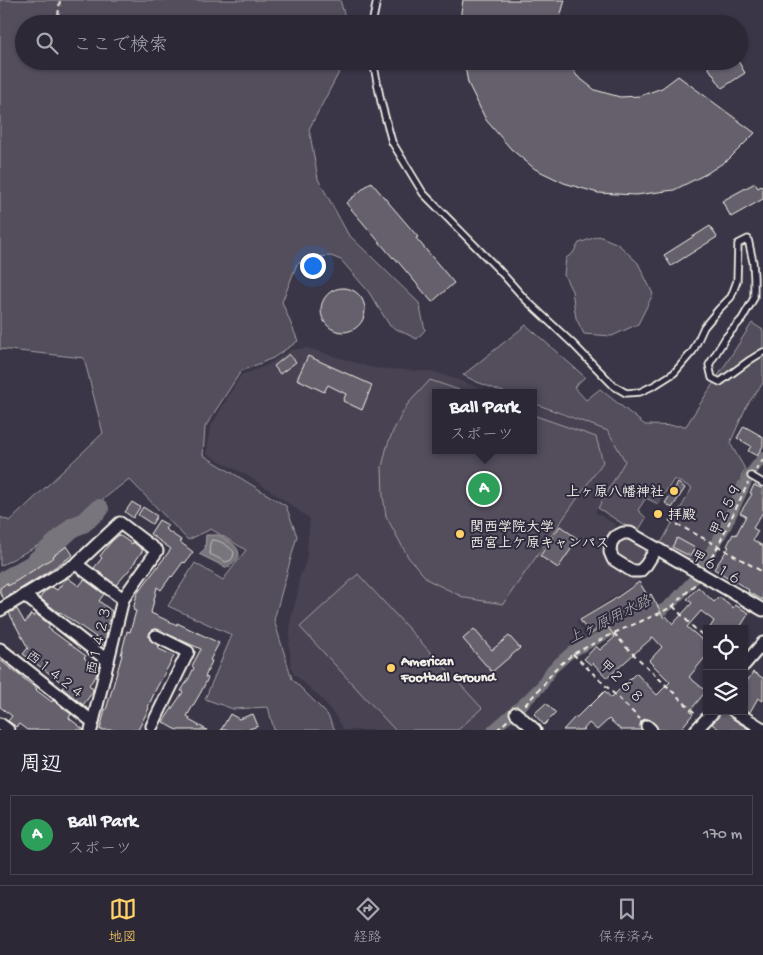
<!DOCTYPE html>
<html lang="ja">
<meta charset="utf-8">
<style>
body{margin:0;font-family:"Gochi Hand","Klee One",sans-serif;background:#34303d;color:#f1f3f6}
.controls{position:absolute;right:15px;bottom:15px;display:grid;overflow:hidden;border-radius:0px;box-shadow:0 1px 4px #0004}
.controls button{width:45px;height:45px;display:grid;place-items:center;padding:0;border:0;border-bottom:1px solid #484450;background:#2c2835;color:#f1f3f6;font:25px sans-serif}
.you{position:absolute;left:312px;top:265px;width:18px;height:18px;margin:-12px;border:4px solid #fff;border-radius:50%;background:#1a73e8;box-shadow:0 0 0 8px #1a73e833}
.badge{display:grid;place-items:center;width:32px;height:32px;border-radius:50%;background:#ffd166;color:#fff;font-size:16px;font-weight:700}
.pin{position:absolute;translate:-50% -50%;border:2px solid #fff;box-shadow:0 1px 5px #0006}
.popup{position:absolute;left:432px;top:389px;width:105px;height:65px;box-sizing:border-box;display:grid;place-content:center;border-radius:0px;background:#2c2835;filter:drop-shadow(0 1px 4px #0005);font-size:16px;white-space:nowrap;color:#a6a6ad}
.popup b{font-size:19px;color:#f1f3f6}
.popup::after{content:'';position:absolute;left:50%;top:100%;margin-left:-10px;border:10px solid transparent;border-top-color:#2c2835}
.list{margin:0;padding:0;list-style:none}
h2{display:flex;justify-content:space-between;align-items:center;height:65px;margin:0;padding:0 20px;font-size:21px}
h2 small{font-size:16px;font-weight:400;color:#a6a6ad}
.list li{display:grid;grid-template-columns:32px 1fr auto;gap:15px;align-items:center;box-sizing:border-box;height:80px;margin:0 10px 10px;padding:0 10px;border:1px solid #484450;border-radius:0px}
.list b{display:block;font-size:19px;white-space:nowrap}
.list p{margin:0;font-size:16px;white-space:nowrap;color:#a6a6ad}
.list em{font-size:16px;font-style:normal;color:#a6a6ad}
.icon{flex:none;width:28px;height:28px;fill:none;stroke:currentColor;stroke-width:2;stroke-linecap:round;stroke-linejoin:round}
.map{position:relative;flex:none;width:763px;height:730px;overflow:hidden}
.search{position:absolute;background:#2c2835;box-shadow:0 1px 4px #0004;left:15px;right:15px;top:15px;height:55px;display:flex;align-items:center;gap:12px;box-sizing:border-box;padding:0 18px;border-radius:28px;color:#a6a6ad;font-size:19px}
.sheet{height:155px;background:#2c2835}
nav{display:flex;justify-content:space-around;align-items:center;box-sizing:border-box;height:70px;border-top:1px solid #484450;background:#2c2835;font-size:14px;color:#a6a6ad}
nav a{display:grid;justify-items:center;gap:2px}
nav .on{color:#ffd166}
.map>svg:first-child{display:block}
</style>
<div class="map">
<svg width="763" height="730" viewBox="0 0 763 730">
<rect width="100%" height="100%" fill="#3b3647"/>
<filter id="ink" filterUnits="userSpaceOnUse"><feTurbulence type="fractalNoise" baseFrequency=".02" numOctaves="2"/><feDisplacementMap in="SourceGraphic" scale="10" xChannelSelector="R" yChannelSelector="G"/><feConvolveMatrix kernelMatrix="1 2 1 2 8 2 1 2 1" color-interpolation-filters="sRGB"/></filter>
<g filter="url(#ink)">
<polygon fill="#484352" points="307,348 373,368 435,372 495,393 435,393 435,450 533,450 533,405 608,431 625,460 595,512 616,525 605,543 603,553 609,562 643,578 576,621 590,640 567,654 551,668 539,687 520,705 491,730 344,730 337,718 322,699 293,673 291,666 289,645 291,618 299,588 299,579 306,561 310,519 271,491 248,476 207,454 210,428 241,375 266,366 291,350"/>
<g fill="#534e5c" stroke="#a4a0a2">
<polygon points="0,0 340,0 347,24 24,24 24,61 345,61 309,129 318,179 348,234 419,303 425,330 417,339 390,326 368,291 341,260 331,256 316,257 297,264 282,302 298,341 273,358 241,371 205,427 203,455 286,506 297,536 274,620 292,679 327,714 335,730 274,730 268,707 233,709 205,699 232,635 168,606 195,563 223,580 246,550 211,529 188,540 129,479 59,534 0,566 0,517 10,521 103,433 84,358 0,349"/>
<polygon points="599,236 618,244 638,263 653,294 638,324 612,336 584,334 576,318 572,291 564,275 566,258 573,253 579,243"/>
<polygon points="752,323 763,330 763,383 747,405 730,443 745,469 713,542 698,565 661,543 692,488 674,479 658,504 646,498 638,510 646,518 637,533 598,508 625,461 608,431 533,403 533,393 506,393 477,382 463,375 526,325 585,377 574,387 586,400 600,389 645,425 686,426"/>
<polygon points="430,380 468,393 435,393 435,450 533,450 533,415 596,437 603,462 503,604 465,598 428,580 408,557 386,516 383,496 382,467 387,446 393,431 407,405"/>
<path d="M623,539H629L644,548C651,585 594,551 623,539Z"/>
<polygon points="358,574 482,708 458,730 395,730 300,627"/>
</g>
<path fill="#78747b" stroke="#aaa6a7" d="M206,535C210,535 215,535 218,535C221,536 223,538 225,539C242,548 244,558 227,568L199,554L205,549Z"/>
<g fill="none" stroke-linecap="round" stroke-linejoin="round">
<path stroke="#c2bfbc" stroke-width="1" d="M212,540C221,540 228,546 234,552L233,557L231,560L226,562L210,554C209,551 209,543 212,540Z"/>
<g stroke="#78747b" stroke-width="11">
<polyline points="702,566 726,526 750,474 763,457"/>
<polyline points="648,616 664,609 675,600 696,577"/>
<polyline points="493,730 525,702 542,685 552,669 570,653 606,634 624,626"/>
</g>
<polyline stroke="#78747b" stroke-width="20" points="0,583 32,565 73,527 83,523 99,509"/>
</g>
<g fill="#65616c" stroke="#f4f1e8">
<polygon points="463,0 565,0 558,24 461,24 461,12"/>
<polygon points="464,61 567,61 577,76 595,90 620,97 640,96 662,88 678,76 755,133 729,159 706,174 674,190 636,195 598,193 564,183 535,169 511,149 486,120 468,83"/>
<polygon points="716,61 738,61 745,73 722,88 708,67"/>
<polygon points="371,182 418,237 416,238 454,283 432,302 394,257 393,258 346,203"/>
<polygon points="755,183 758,188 763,185 763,199 731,217 722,201"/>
<polygon points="710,226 717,237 671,266 664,255"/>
<circle cx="343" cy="310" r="22"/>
<polygon points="289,354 296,362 280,374 274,366"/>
<polygon points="308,356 372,385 362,410 343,401 346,394 328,385 324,392 297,379"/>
<polygon points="744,426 763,437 763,446 757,456 748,451 751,446 737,438"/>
<polygon points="678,483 685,488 672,508 665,503"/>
<polygon points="754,485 763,489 763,512 753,528 758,531 753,540 763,546 763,600 748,592 749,590 714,569 729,547 727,546 733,534 736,535 746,516 740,513 752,494 750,493"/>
<polygon points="132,502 140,507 133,518 125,512"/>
<polygon points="143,507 157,516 152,524 138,515"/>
<polygon points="159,520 168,525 165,529 181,540 180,542 193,552 185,563 183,562 172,577 171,576 161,590 157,587 151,613 177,625 177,623 219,643 210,660 212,661 205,677 208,678 201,692 187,716 190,718 189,720 207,730 177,730 163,722 183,692 181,691 186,683 186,684 194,668 192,666 201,649 156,629 152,630 150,632 149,636 150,640 159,646 157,648 174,656 156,689 148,707 149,708 138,730 100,730 105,709 106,710 122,655 121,655 127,631 130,632 136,611 133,610 137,594 171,549 150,534"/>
<polygon points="560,526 578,539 558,568 540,556"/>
<polygon points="119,535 132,544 133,542 143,550 130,569 116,585 94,568 102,558 100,556 111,542"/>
<polygon points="677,538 695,548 690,556 672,547"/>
<polygon points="67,546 73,555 46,573 4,599 0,593 0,588 7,583 8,586 18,580 54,557 53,556"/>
<polygon points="68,578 79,586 84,580 85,580 104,594 99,601 112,611 110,620 103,629 107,632 104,646 101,644 100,645 93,640 96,637 60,612 59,613 40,598 44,592 52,587 57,590 65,580"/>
<polygon points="639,582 648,596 651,594 664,618 666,616 673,624 692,603 687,599 698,587 714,602 719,597 733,608 735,605 749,613 739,629 709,629 714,621 701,611 687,627 707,644 707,655 689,677 706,691 690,711 693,714 680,730 658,730 656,725 648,719 645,719 641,721 640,725 641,730 621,730 609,719 597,730 589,723 583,730 563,730 575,717 577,717 589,705 590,706 605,691 611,698 636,673 657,695 670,682 649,661 662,647 653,637 607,678 593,663 591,665 584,659 596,646 600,650 615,637 606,624 590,635 580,620 612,601"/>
<polygon points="17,609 25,623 31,614 34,617 36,614 50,625 48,628 86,656 84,658 98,669 96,676 89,685 93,689 92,693 83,705 62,688 65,685 23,654 28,648 9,613"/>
<polygon points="474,629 492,650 509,636 520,648 492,672 463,639"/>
<polygon points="0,660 37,689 36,690 52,702 53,700 71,714 69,718 84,730 27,730 19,724 16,727 14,725 8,721 12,716 0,707"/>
<polygon points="753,672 763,678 763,701 758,698 750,712 744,709 744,686"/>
<polygon points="546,703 556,713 544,725 534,714"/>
<polygon points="721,711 723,711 733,719 750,730 720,730 712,724 719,716"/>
<polygon points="230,714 239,719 253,714 258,726 246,730 221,730"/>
</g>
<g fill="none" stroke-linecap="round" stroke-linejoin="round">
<defs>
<g id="service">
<polyline points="372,24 377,0"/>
<polyline points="373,61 381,102 392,142 423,193 499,270 525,299 572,343 614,386 626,393 640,392 655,385 674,373 693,351 704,327 719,309 731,297 737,281 738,244 748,239 753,262 754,278 754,298 742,319 726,337 709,365 712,378 720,382 750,360 763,352"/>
<polyline points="751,476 763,483"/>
</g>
<g id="minor">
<polyline points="656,549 646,565 640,571 632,571 613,559 610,552 611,543 615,537 623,533 630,533 763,610"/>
<polyline points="76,564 123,599"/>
<polyline points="24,595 108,661"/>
<polyline points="0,610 76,564 120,523 157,551 123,599 91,730"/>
<polyline points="0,649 93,722"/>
<polyline points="744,665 763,643"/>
<polyline points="734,711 763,729"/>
<polyline points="516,713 535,730"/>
<polyline points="0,724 8,730"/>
<polyline points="152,726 188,652 156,636"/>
<polyline points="647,726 651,730"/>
<polyline points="696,730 714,711"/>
</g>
</defs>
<use href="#service" stroke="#f4f1e8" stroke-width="9"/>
<use href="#minor" stroke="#f4f1e8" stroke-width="15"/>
<g stroke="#f4f1e8" stroke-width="2" stroke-dasharray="5 4" stroke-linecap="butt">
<polyline points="57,24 60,0"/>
<polyline points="756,470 763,460"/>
<polyline points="669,520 718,546 763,572"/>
<polyline points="707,565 718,546 748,483"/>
<polyline points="673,606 692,626 707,639"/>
<polyline points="614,633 626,647 695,713"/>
<polyline points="573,654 640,719"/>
<polyline points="525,705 545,683 554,670 573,654 614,633 660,613 673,606 695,584"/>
<polyline points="497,730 508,720"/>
</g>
<use href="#service" stroke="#2f2a3d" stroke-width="5.5"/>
<use href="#minor" stroke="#2f2a3d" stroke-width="11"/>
</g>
</g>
<g fill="#ffd166" stroke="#2f2a3d" stroke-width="2">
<circle cx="674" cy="491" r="5"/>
<circle cx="658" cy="514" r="5"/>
<circle cx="460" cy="534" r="5"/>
<circle cx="391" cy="668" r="5"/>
</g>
<g text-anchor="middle" stroke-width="4" stroke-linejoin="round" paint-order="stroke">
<g font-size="14" font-weight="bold" fill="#f4f1e8" stroke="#2f2a3d" text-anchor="start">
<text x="664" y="496" text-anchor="end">上ヶ原八幡神社</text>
<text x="668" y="519">拝殿</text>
<text x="470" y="531">関西学院大学<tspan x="470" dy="16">西宮上ケ原キャンパス</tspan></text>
<text x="401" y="665">American<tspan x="401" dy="16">Football Ground</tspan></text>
</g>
<g font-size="14" fill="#f4f1e8" stroke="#2f2a3d">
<text transform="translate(725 509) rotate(-65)" y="5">甲２５９</text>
<text transform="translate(717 567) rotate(30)" y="5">甲６１６</text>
<text transform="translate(98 640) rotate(-77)" y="5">西１４２３</text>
<text transform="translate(56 674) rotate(38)" y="5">西１４２４</text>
<text transform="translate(622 681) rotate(44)" y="5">甲２６８</text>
</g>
<g font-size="15" font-style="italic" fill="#b6b2b2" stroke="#2f2a3d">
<text transform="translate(609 619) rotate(-26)" y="5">上ヶ原用水路</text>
</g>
</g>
</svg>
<div class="controls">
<button><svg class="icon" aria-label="locate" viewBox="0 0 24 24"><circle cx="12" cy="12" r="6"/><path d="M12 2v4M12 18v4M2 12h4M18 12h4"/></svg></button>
<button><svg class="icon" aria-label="layers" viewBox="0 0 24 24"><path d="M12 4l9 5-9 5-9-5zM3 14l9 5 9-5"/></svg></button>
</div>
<div class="you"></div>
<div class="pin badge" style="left:484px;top:489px;background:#2e9e5b">A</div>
<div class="popup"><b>Ball Park</b>スポーツ</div>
<div class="search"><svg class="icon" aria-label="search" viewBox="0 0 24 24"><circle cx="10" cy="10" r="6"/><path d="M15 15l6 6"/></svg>ここで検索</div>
</div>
<section class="sheet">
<h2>周辺<small></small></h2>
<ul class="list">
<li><span class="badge" style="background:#2e9e5b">A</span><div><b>Ball Park</b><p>スポーツ</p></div><em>170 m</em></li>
</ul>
</section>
<nav>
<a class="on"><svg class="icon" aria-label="map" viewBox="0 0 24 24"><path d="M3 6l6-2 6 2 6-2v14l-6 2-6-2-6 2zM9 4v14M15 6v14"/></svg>地図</a>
<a><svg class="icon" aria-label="directions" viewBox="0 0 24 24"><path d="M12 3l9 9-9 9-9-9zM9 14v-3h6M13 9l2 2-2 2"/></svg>経路</a>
<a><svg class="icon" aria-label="saved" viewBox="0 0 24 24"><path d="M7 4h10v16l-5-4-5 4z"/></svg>保存済み</a>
</nav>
